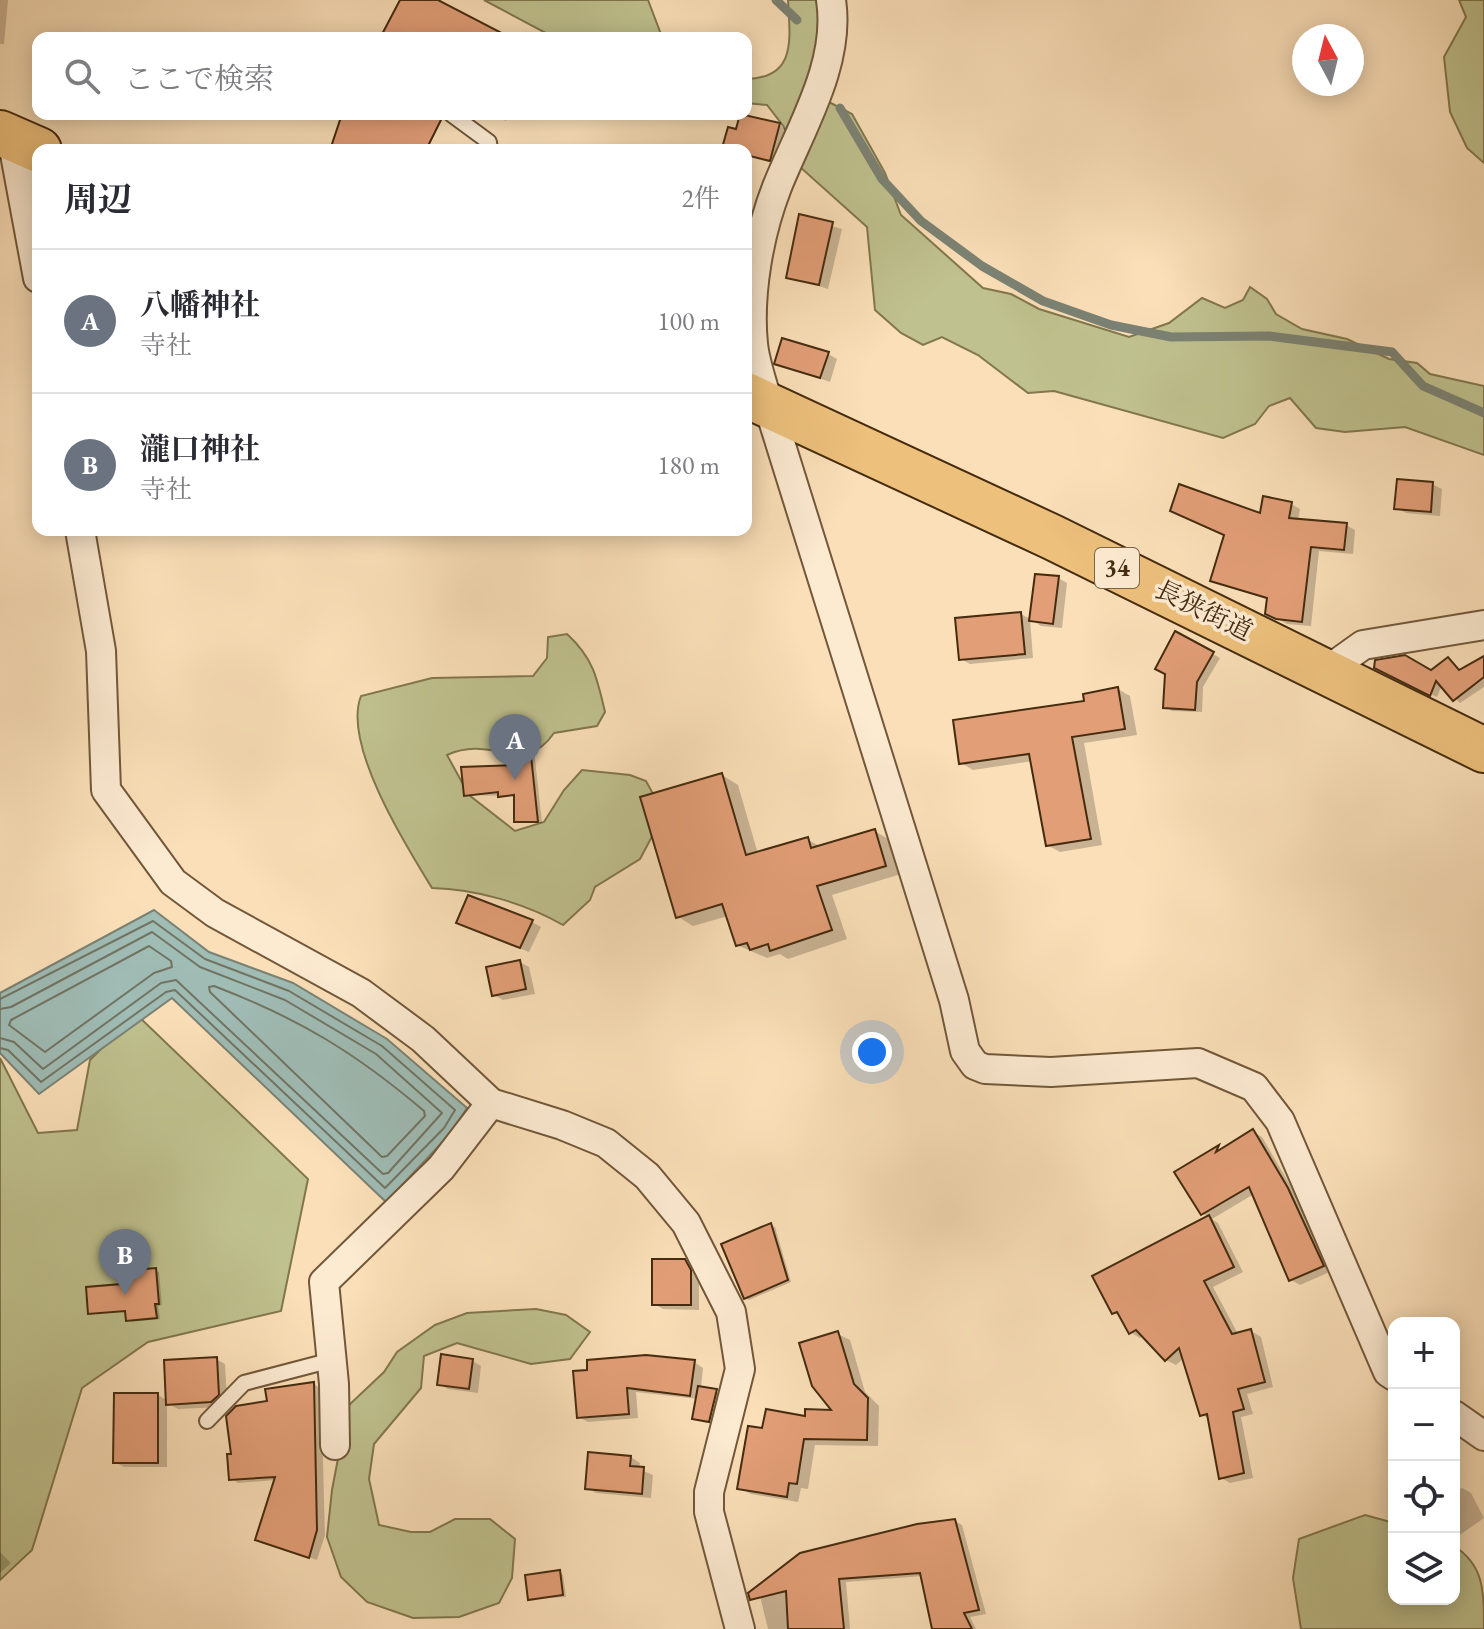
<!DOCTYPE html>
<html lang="ja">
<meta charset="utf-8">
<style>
body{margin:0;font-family:"EB Garamond","Noto Serif JP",serif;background:#f7f7f7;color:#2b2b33}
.controls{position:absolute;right:24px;bottom:24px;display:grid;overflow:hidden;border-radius:16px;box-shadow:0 4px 20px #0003}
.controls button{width:72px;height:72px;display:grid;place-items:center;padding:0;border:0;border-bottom:2px solid #e1e1e2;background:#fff;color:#2b2b33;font:40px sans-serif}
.compass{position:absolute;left:1292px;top:24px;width:72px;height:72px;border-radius:50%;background:#fff;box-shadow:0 4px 20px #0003;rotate:353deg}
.you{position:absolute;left:872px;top:1052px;width:28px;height:28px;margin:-20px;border:6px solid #fff;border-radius:50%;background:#1a73e8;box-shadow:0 0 0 12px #1a73e833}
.badge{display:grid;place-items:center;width:52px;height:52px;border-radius:50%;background:#8f2418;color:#fff;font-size:26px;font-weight:700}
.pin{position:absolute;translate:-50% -66px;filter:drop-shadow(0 2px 4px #0008)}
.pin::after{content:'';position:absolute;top:42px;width:28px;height:24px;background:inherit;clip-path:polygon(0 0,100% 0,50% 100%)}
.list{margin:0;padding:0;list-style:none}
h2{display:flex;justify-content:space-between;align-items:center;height:104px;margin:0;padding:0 32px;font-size:34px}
h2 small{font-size:26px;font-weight:400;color:#7c7c81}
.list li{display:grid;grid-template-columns:52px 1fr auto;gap:24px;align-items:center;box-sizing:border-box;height:144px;padding:0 32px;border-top:2px solid #e1e1e2}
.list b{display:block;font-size:30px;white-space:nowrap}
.list p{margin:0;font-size:26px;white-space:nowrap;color:#7c7c81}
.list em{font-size:26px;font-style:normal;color:#7c7c81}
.icon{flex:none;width:44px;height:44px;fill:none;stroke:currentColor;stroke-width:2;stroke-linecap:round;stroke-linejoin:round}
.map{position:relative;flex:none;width:1484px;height:1629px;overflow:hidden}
.search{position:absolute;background:#fff;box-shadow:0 4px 20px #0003;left:32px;top:32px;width:720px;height:88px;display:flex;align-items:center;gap:20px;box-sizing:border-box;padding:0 28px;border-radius:16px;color:#7c7c81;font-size:30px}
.panel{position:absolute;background:#fff;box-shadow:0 4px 20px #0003;left:32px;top:144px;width:720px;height:392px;border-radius:16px}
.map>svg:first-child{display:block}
</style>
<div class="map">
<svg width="1484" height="1629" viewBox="0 0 1484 1629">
<rect width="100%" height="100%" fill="#fadfb8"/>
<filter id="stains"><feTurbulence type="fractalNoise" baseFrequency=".0025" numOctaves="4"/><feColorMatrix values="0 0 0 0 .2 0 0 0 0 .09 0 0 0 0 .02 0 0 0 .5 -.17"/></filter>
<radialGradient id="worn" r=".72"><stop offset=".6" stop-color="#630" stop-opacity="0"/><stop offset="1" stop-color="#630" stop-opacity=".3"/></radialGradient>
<g fill="#bfc18e" stroke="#82764e" stroke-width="2">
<polygon points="484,0 648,0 662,37 555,38"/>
<path d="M788,0H821L827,101L852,114L885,173L901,215L983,288L1011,294L1039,309L1129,337L1169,323L1202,298L1225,308L1243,300L1250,287L1267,299L1276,314L1302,329L1347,339L1389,359L1417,363L1430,374L1484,386V455L1405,427L1345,432L1316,428L1290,398L1269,406L1255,424L1223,438L1054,391L1028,393L978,355L942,337L923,345L901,333L875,310L867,227L800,167L784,127L767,105L746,103V79C797,78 790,39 788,0Z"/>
<polygon points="1459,0 1484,0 1484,163 1467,148 1450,112 1444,57 1466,17"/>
<path d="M567,634C593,658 597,677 605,712L597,726L554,733C524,777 493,734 447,755L469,795L515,831L544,822L564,790L582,770L630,775L646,781L664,814L640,859L595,887L590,900L563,925C525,903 475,889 432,888C406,846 342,744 361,696L432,678L533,676L547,658L548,637Z"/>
<polygon points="136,1014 308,1179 281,1311 148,1342 82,1388 32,1550 0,1580 0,1058 38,1133 77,1130 90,1060"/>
<polygon points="536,1309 566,1315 590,1332 570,1359 531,1364 457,1343 424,1356 421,1388 374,1444 369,1479 379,1525 411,1532 430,1532 455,1519 490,1519 515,1539 512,1578 499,1603 459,1617 413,1618 367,1602 341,1577 327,1537 332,1490 348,1406 384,1372 397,1352 435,1325 467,1313"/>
<path d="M1365,1515L1394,1523V1599H1454V1546C1484,1565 1484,1591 1484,1629H1301L1293,1578L1299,1539Z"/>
</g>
<polygon fill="#9fbcb5" stroke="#7b8273" stroke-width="2" points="154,910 209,952 293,983 387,1039 467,1108 451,1133 386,1202 172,998 39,1094 0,1053 0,993"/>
<g fill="#0003">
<polygon points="0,0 8,0 4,44 0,44"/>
<polygon points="492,114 510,114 506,121"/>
<polygon points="779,125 788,130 779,165 746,156 746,150 724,148 737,131"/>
<polygon points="801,217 842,229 828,289 788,276"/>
<polygon points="828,354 837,359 830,382 785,366"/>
<polygon points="1432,484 1442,489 1440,516 1406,513 1397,508"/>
<polygon points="1291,504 1300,509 1298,520 1346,525 1355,530 1353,554 1319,551 1311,626 1287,624 1268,613 1269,600 1212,580 1261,516"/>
<polygon points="1058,578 1067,583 1062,628 1041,626 1030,619 1033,658 970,664 961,659 1021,614 1032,620"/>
<polygon points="1176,634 1220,658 1203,687 1202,712 1172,711 1165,706"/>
<polygon points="1484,658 1484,687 1460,703 1442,685 1437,697 1383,671 1431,672 1449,659 1461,671"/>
<polygon points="1118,689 1130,696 1137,735 1084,743 1102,845 1060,852 1047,845 1033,761 973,770 961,763"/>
<polygon points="530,748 534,750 542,823 516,821 516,796 466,795 517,767"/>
<polygon points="722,775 738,785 758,854 808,840 822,847 875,831 891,841 901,874 832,895 847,939 788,959 780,954 767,958 737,945 728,916 693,926 677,916"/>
<polygon points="532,922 541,927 529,952 458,923"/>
<polygon points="520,962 529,967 535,994 503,1000 494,995"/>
<polygon points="1253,1132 1262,1137 1296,1195 1332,1271 1300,1285 1291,1280 1254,1194 1212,1219 1218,1223 1243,1272 1213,1287 1238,1334 1251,1331 1261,1337 1273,1387 1247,1394 1253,1414 1241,1417 1253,1478 1230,1483 1220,1477 1210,1419 1202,1415 1184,1358 1176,1365 1166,1360 1144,1336 1140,1338 1130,1332 1122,1317 1114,1313 1209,1217 1203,1214 1177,1173"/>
<polygon points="771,1225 775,1227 791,1282 749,1300 745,1298"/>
<polygon points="685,1261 694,1267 699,1276 699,1310 663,1309 654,1304"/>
<polygon points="155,1270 159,1272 162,1305 158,1306 160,1319 131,1322 127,1312 90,1313 124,1286"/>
<polygon points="838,1334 850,1340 865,1392 879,1406 878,1446 815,1445 808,1489 801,1488 798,1502 751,1494 739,1488 764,1430 835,1412"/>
<polygon points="216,1359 225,1364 227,1400 221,1407 178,1409 167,1403 167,1467 124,1467 115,1462 158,1395 168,1401"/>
<polygon points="472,1361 481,1366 478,1393 448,1389 439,1384"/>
<polygon points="694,1362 703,1368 701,1388 720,1393 713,1423 698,1420 698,1399 636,1392 638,1418 588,1422 579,1417 575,1373"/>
<polygon points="314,1384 321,1389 325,1535 317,1560 257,1539 276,1480 238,1483 231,1478 233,1456 269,1403"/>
<polygon points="631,1457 640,1463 639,1469 653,1475 651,1498 596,1493 587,1488"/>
<polygon points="1462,1488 1471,1493 1484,1518 1454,1539 1454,1493"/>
<polygon points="955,1521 962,1525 986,1614 970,1617 976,1629 939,1629 923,1576 846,1582 850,1629 768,1629 758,1588"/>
<polygon points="0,1552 11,1563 0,1573"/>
<polygon points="559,1572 563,1575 566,1597 530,1599"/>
</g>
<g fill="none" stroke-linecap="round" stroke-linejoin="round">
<g stroke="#727462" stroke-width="2">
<polygon points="149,946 171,961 172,967 154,973 45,1052 9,1025 11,1020"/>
<path d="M214,986C298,1018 356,1053 424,1111L425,1116L387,1156L382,1157L210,992L209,987Z"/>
<polyline points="0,999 153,921 205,959 289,991 382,1046 455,1110 444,1128 385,1188 175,990 166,992 41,1082 8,1050 0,1048"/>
<polyline points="0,1009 11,1007 152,932 200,967 285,1000 376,1054 442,1113 388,1173 383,1174 176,980 161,983 43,1069 14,1042 0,1038"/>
</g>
<g stroke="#7b8273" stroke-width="9">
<polyline points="776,0 797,20"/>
<polyline points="840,108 882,179 921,221 982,266 1043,301 1111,325 1171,337 1269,336 1392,352 1423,386 1484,413"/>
</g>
</g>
<g fill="#e29e77" stroke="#452b0f" stroke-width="2">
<polygon points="400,0 438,0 511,38 380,38"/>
<polygon points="342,114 441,114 442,118 426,150 330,150"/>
<polygon points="740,114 780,123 770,161 746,155 746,150 722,148 728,127 736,129"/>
<polygon points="799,214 833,222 819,285 786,278"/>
<polygon points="782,338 829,352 820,378 774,364"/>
<polygon points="1397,479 1433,482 1431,512 1394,509"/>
<polygon points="1179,484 1260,513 1263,496 1292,502 1289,518 1347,523 1344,550 1311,547 1302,622 1276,619 1265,614 1267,598 1210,581 1224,535 1170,511"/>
<polygon points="1035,574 1059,576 1053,624 1029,621"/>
<polygon points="1021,612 1025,654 959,660 955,618"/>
<polygon points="1175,631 1214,652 1197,682 1195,710 1163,708 1165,674 1155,669"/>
<polygon points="1405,655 1431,670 1448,657 1459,670 1484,656 1484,677 1453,701 1436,681 1430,696 1374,668 1375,660"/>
<polygon points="1118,687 1125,729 1072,737 1091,839 1046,846 1029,754 959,764 953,720 1084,701 1083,694"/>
<polygon points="515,746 530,746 538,822 514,822 514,795 498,797 498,792 464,796 461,767 515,765"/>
<polygon points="722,773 746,855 808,837 811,848 875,829 886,866 817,886 832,930 770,951 768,944 750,950 747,943 736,946 722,904 676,918 640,797"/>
<polygon points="468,895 533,920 520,948 456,923"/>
<polygon points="520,960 526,989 492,996 486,967"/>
<polygon points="1253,1129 1288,1188 1324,1266 1289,1281 1249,1187 1201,1215 1174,1172 1219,1145 1216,1152"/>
<polygon points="1209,1215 1234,1267 1204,1281 1232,1334 1251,1329 1265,1382 1238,1389 1244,1409 1233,1412 1244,1473 1219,1479 1207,1414 1200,1416 1179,1348 1165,1361 1136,1330 1129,1334 1117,1312 1112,1314 1092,1276"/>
<polygon points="771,1223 788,1280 744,1299 721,1244"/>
<polygon points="652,1259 685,1259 691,1270 691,1305 652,1305"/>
<polygon points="156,1268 159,1304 155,1304 157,1318 126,1321 125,1311 88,1314 86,1287 121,1284 120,1271"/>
<polygon points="838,1331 854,1384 868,1398 867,1440 804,1439 797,1484 789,1483 787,1497 737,1489 748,1426 762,1428 766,1409 805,1416 805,1409 831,1410 812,1386 799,1343"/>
<polygon points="441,1354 473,1359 469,1389 437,1385"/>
<polygon points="646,1355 695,1360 690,1396 627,1388 629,1414 577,1418 573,1371 587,1370 587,1360"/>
<polygon points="217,1357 219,1395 211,1402 166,1405 164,1360"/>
<polygon points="314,1382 317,1530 309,1558 255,1540 275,1477 229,1480 227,1454 231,1454 226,1416 236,1406 267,1401 265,1389"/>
<polygon points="698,1386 717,1389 709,1422 692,1419"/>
<polygon points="114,1393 158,1393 158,1463 113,1463"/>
<polygon points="588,1452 631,1456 630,1466 644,1467 642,1494 585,1489"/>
<polygon points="955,1519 979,1610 964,1613 972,1629 932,1629 920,1573 839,1579 844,1629 788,1629 786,1591 750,1600 748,1593 800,1553 917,1524"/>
<polygon points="560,1570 563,1595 528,1600 525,1575"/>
</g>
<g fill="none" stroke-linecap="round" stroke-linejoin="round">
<defs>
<g id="lane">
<polyline points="451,114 489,142 490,150"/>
<polyline points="207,1421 244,1383 332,1360"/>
</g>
<g id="street">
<path d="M831,0C841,64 800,129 777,187C759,233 748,294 753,344C755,364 763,384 768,404L954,1000L965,1051L975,1065L985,1069L1051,1072L1198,1063L1254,1087L1280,1121L1388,1372L1394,1376"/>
<polyline points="12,138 38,278"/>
<polyline points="80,530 101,651 106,790 173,882 215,913 361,993 423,1039 491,1103 562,1125 606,1143 647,1176 686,1223 731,1312 740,1369 709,1492 709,1512 740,1629"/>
<polyline points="1328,670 1363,645 1484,625"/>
<polyline points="1454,1415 1484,1436"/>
<polyline points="335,1445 334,1384 324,1282 441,1168 491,1103"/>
</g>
<g id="primary">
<polyline points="0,133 39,150"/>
<polyline points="746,395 1052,537 1484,750"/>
</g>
</defs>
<use href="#lane" stroke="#725839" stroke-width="18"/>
<use href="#street" stroke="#725839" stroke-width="32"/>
<use href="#primary" stroke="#452b0f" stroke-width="48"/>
<use href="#lane" stroke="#fcead1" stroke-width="14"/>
<use href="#street" stroke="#fcead1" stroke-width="28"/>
<use href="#primary" stroke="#edc07c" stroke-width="44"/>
</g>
<g text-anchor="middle" stroke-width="7" stroke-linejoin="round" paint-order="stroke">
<rect fill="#fcead1" stroke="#7c6449" stroke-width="2" x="1095" y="548" width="44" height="40" rx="6"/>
<g font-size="24" font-weight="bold" fill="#452b0f">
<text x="1117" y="576">34</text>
</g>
<g font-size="26" fill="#452b0f" stroke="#fcead1">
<text transform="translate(1204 610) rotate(26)" y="9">長狭街道</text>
</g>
</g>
<rect width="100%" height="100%" filter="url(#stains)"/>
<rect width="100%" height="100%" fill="url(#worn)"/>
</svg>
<div class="controls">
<button>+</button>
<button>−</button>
<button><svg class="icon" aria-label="locate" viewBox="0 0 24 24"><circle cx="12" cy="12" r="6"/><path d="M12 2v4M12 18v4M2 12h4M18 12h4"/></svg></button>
<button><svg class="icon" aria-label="layers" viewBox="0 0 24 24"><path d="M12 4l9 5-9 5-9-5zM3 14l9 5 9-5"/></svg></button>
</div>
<svg class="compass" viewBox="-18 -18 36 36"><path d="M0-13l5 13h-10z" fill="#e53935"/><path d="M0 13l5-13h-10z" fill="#7c7c81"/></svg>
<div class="you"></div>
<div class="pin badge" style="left:515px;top:780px;background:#6b7280">A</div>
<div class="pin badge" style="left:125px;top:1295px;background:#6b7280">B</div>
<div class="search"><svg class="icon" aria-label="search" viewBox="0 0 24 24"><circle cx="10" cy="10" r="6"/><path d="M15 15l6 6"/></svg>ここで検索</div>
<section class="panel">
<h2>周辺<small>2件</small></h2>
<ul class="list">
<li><span class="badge" style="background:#6b7280">A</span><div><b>八幡神社</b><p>寺社</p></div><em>100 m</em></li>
<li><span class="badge" style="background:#6b7280">B</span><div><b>瀧口神社</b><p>寺社</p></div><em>180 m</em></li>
</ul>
</section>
</div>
